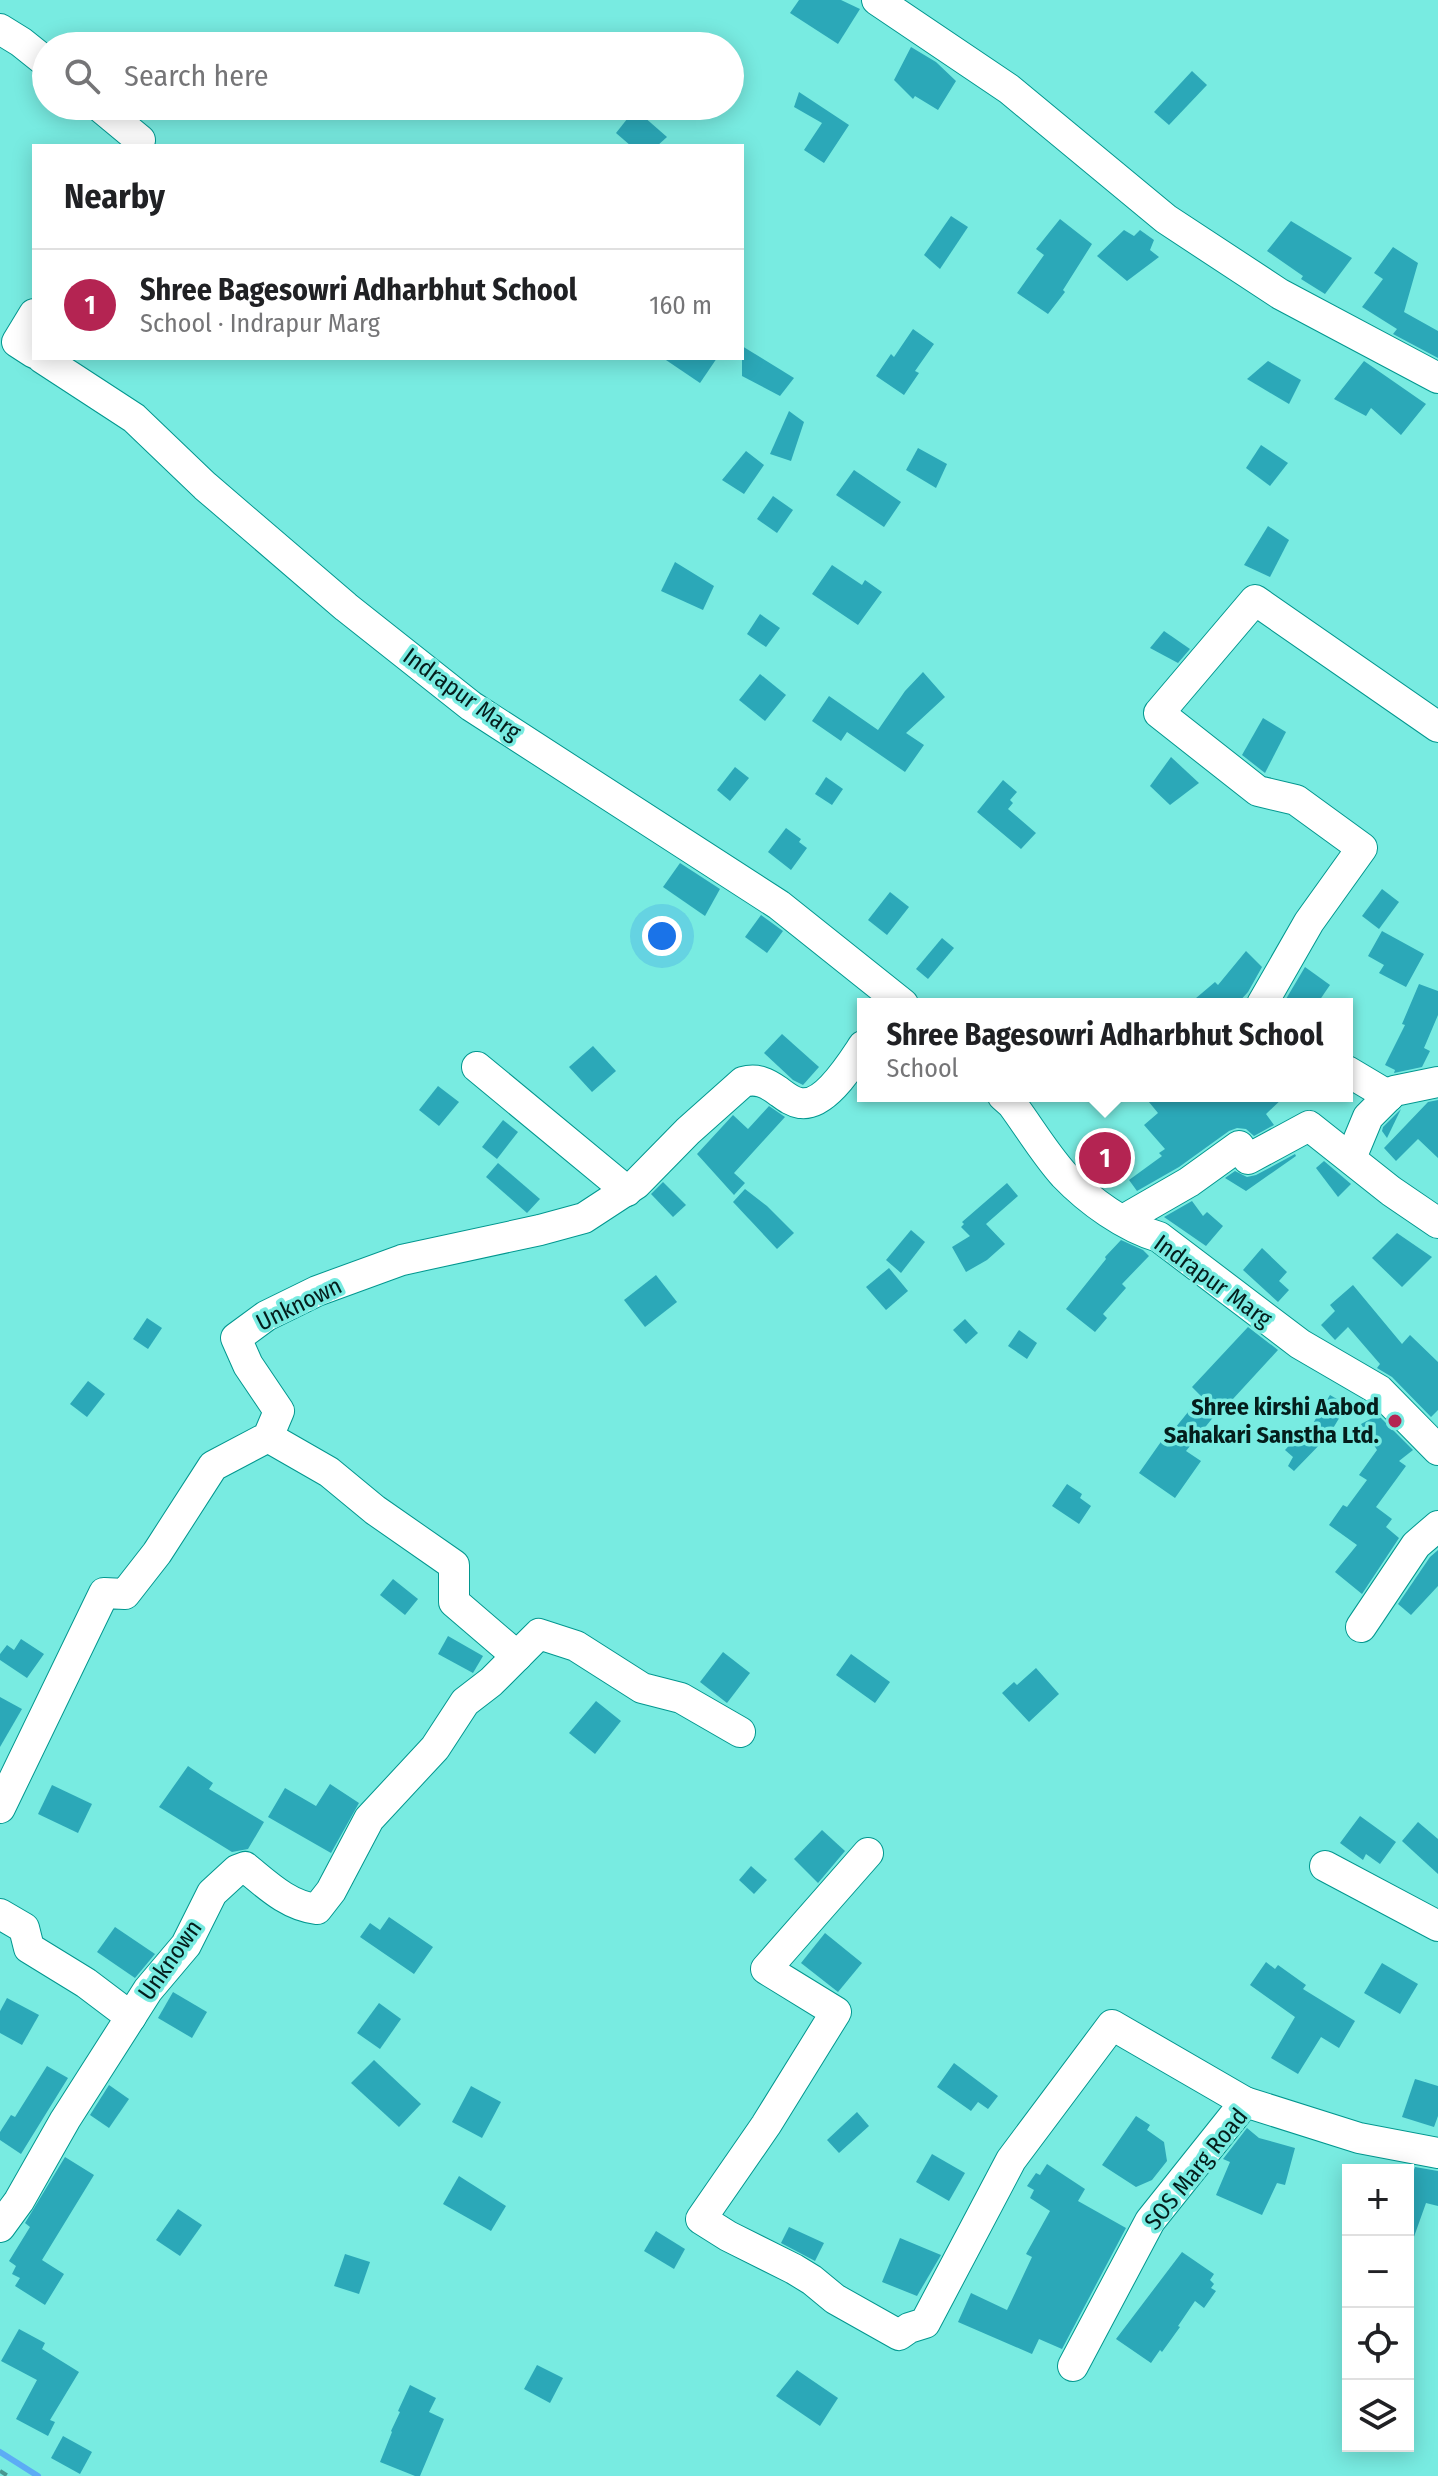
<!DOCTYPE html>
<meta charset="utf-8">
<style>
body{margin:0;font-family:"Fira Sans Condensed",sans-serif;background:#f2f2f2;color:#202124}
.controls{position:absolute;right:24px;bottom:24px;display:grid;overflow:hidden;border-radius:0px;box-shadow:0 4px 20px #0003}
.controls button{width:72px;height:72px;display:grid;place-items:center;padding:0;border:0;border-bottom:2px solid #e0e0e0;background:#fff;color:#202124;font:40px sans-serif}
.you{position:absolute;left:662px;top:936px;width:28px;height:28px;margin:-20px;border:6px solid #fff;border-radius:50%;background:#1a73e8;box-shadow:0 0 0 12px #1a73e833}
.badge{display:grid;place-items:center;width:52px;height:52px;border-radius:50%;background:#b42452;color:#fff;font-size:26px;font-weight:700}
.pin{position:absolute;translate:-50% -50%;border:4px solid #fff;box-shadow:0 2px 8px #0006}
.popup{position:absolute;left:857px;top:998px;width:496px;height:104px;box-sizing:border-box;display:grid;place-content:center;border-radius:0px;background:#fff;filter:drop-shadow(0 2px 6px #0005);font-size:26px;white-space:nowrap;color:#757577}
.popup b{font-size:30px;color:#202124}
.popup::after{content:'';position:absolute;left:50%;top:100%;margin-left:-16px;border:16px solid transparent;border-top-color:#fff}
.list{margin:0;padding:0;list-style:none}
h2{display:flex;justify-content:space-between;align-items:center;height:104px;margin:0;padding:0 32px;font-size:34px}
h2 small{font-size:26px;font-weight:400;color:#757577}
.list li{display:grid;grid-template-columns:52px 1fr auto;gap:24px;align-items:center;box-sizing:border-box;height:112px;padding:0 32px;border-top:2px solid #e0e0e0}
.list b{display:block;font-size:30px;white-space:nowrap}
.list p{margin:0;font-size:26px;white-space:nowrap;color:#757577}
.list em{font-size:26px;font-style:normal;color:#757577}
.icon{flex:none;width:44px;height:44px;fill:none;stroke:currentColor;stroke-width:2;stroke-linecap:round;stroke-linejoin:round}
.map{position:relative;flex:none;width:1438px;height:2476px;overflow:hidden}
.search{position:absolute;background:#fff;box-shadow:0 4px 20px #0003;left:32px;top:32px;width:712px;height:88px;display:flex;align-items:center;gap:20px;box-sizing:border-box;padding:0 28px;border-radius:44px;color:#757577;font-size:30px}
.panel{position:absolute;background:#fff;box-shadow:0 4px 20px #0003;left:32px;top:144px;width:712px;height:216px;border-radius:0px}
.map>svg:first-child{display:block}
</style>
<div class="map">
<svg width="1438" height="2476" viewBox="0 0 1438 2476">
<rect width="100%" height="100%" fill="#78ebe1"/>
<polygon fill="#5ee1d7" points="1111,1135 1128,1153 1106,1174 1098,1167 1092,1172 1083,1162"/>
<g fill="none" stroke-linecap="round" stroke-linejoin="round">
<polyline stroke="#5cacf5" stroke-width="6" points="0,2452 38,2476"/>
</g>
<g fill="#2ba8b8">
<polygon points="799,0 841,0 860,9 838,44 790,13"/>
<polygon points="911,47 936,62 956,81 938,110 915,96 913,99 894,80"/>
<polygon points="1192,71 1207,85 1169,125 1154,112"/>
<polygon points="799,92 849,125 824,163 804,150 822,123 794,107"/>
<polygon points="635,109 667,137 657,146 631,146 616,133"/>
<polygon points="951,216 968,227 940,269 924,255"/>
<polygon points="1060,219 1092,244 1063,290 1065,292 1048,314 1017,293 1044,255 1036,249"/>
<polygon points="1291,221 1352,258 1325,294 1301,279 1303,276 1267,251"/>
<polygon points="1124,230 1134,236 1140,230 1154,240 1150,250 1159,257 1127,281 1097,256"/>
<polygon points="1393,247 1418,263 1404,312 1438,331 1438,358 1393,334 1397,329 1362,307 1383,279 1374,273"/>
<polygon points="913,329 934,344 915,371 919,373 904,395 876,376 891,354 894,357"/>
<polygon points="742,346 794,378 780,396 742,376"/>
<polygon points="663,358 717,358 700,383"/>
<polygon points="1268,361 1301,380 1289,404 1247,379"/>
<polygon points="1364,361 1426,404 1401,435 1371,408 1366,416 1334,399"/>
<polygon points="789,411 804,422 791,461 770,454"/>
<polygon points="1261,445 1288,463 1270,486 1246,468"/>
<polygon points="918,448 947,464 936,488 906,470"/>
<polygon points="746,451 764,465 744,494 722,480"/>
<polygon points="854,470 901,502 884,527 836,495"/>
<polygon points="773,496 793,510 777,533 757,519"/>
<polygon points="1268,526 1289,540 1270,577 1244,565"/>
<polygon points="675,562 714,586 703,610 661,591"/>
<polygon points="832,565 862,585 865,580 882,592 858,625 812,594"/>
<polygon points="760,614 780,628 766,647 747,634"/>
<polygon points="1164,631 1190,649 1178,663 1150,648"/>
<polygon points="923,672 945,697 906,733 924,745 905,772 847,732 841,741 812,721 829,696 878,730 905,691"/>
<polygon points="760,674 786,695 765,721 739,700"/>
<polygon points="1263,718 1286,732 1265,773 1242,755"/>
<polygon points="1171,757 1199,783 1170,805 1150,786"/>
<polygon points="735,767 749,778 730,801 717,790"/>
<polygon points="826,777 843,789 832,805 815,794"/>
<polygon points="1003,780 1017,792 1010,800 1013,803 1008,809 1036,833 1021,849 977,812"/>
<polygon points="786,828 801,839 799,842 807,848 791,870 768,852"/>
<polygon points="680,863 720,889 705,916 663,887"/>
<polygon points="1382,889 1399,902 1379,929 1362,916"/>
<polygon points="890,892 909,907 887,935 868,920"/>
<polygon points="761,915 783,931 767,953 745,937"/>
<polygon points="1382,931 1424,954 1406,987 1379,973 1384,965 1368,956"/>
<polygon points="942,938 954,948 928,979 916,969"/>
<polygon points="1246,951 1262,967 1248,992 1237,1004 1189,1004 1215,982 1218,985"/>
<polygon points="1305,967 1330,985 1317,1004 1283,1004"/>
<polygon points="1419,984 1438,991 1438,1015 1424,1048 1430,1051 1422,1067 1394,1073 1395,1070 1385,1065 1405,1025 1402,1024"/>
<polygon points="782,1034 819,1067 803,1085 793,1080 764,1053"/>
<polygon points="593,1046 616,1071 592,1092 569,1067"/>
<polygon points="438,1086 459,1102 439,1126 419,1110"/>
<polygon points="1144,1096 1285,1096 1266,1114 1274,1125 1254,1136 1246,1129 1237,1128 1229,1131 1179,1167 1137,1191 1129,1180 1162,1156 1159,1153 1165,1149 1144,1125 1158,1113"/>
<polygon points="1438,1100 1438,1158 1418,1139 1396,1161 1384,1148 1428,1102"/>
<polygon points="769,1106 785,1117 734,1173 745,1183 734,1195 697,1154 733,1115 748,1129"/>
<polygon points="1401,1109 1387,1138 1382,1131 1383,1127"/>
<polygon points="503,1120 518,1132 497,1159 482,1147"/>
<polygon points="1295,1154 1296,1156 1246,1191 1225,1178 1235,1171 1247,1177 1256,1175"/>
<polygon points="1324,1161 1351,1184 1338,1197 1316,1168"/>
<polygon points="498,1163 540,1199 527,1213 486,1177"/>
<polygon points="663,1182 686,1205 673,1217 651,1194"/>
<polygon points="1007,1183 1018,1196 986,1224 1005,1244 987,1260 966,1272 952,1247 970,1236 961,1227 964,1224 962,1222"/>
<polygon points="745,1189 767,1206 794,1233 777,1249 733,1202"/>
<polygon points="1192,1201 1203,1216 1207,1212 1223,1226 1206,1246 1164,1217"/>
<polygon points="911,1230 925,1242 901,1273 886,1260"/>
<polygon points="1397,1233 1432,1257 1402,1287 1372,1258"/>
<polygon points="1121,1240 1143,1250 1149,1256 1122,1284 1126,1288 1103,1314 1107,1318 1095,1332 1066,1309 1106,1259 1105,1257"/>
<polygon points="1262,1248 1287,1272 1279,1281 1289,1290 1278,1302 1243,1270"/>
<polygon points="889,1268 908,1291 886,1310 866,1287"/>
<polygon points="656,1275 677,1302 645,1327 624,1300"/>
<polygon points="1353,1285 1402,1344 1410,1335 1438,1362 1438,1410 1431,1417 1392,1377 1377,1368 1380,1364 1348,1327 1335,1340 1321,1325 1335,1311 1330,1305"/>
<polygon points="147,1318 162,1328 148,1349 133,1339"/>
<polygon points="965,1319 978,1333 966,1344 953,1330"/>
<polygon points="1248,1327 1278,1350 1221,1412 1219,1410 1186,1451 1201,1461 1175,1498 1139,1473 1165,1436 1167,1438 1201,1396 1192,1387"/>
<polygon points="1019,1330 1037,1343 1027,1359 1008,1346"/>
<polygon points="88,1381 105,1394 87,1417 70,1404"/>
<polygon points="1330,1395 1347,1405 1329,1435 1294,1471 1288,1466 1293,1457 1285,1450 1306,1427 1309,1430"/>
<polygon points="1378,1415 1413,1450 1399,1461 1406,1466 1376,1507 1392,1519 1386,1527 1399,1538 1362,1594 1335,1572 1357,1545 1329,1525 1343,1505 1347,1507 1367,1480 1359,1475 1377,1450 1361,1424"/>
<polygon points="1067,1484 1082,1494 1080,1498 1091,1506 1079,1524 1052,1506"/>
<polygon points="1438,1550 1438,1586 1411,1615 1398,1604 1430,1557"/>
<polygon points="393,1579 418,1599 405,1615 380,1595"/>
<polygon points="448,1636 483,1656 473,1673 438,1654"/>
<polygon points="21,1639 44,1654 27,1678 0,1660 0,1654 7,1645 14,1650"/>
<polygon points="723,1652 750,1673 727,1703 700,1682"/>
<polygon points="851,1654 890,1682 875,1703 836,1675"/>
<polygon points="1036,1668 1059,1694 1029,1722 1002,1693 1014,1682 1017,1685"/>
<polygon points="0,1697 22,1709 0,1747"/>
<polygon points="596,1701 621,1721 595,1754 569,1733"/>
<polygon points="188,1766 213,1783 209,1789 264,1822 248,1849 232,1852 159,1807"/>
<polygon points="330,1784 359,1803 331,1853 268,1817 285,1788 316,1806"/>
<polygon points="52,1785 92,1804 78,1833 38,1814"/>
<polygon points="1360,1816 1396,1842 1380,1864 1366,1854 1363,1860 1340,1843"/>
<polygon points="1418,1822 1438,1839 1438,1874 1402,1841"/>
<polygon points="822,1830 845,1851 818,1883 794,1859"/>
<polygon points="751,1866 767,1880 754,1894 739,1880"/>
<polygon points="389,1917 433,1947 414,1974 360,1937 370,1923 380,1930"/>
<polygon points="115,1927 155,1954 135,1978 97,1952"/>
<polygon points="825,1933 862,1963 838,1992 801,1963"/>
<polygon points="1266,1962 1275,1969 1278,1965 1306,1985 1303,1989 1355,2021 1339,2048 1321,2037 1298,2074 1271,2058 1295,2017 1250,1985"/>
<polygon points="1382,1963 1418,1984 1400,2014 1364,1993"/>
<polygon points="173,1992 207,2012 192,2038 158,2018"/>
<polygon points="7,1998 39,2015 22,2045 0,2033 0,2011"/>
<polygon points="379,2003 401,2019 380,2049 357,2033"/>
<polygon points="374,2060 421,2104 399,2127 351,2083"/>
<polygon points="954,2063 998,2096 988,2109 978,2102 971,2111 937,2087"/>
<polygon points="47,2066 68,2078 21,2154 0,2140 0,2132 11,2115 15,2117"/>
<polygon points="1415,2079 1438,2086 1438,2116 1434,2127 1402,2117"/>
<polygon points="109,2085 129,2099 109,2128 90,2115"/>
<polygon points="471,2086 501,2102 482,2138 452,2122"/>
<polygon points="857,2112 869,2126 839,2153 827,2140"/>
<polygon points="1136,2116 1150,2125 1147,2130 1164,2142 1167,2161 1152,2180 1136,2187 1102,2165"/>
<polygon points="1247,2128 1259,2138 1295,2148 1285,2185 1277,2183 1262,2215 1216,2195 1230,2162 1223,2159"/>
<polygon points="932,2154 965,2173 949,2201 916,2182"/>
<polygon points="65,2157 94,2175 42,2260 64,2274 45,2305 15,2286 20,2278 12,2274 16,2266 9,2261 30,2227 25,2223"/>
<polygon points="1047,2164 1085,2189 1078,2201 1126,2228 1062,2349 1039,2339 1032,2354 958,2322 971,2293 1007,2310 1032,2257 1026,2254 1050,2211 1030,2198 1034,2190 1027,2186 1036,2173 1040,2175"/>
<polygon points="1415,2167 1438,2171 1438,2206 1426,2203 1410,2248 1408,2248 1408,2187"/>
<polygon points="459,2176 506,2206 491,2231 443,2204"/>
<polygon points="178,2209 202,2225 180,2256 156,2240"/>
<polygon points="789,2227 824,2243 815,2261 781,2243"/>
<polygon points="656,2231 685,2249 674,2269 644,2251"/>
<polygon points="900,2238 941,2255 917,2296 882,2282"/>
<polygon points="1182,2252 1214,2274 1210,2280 1214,2284 1211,2288 1216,2291 1204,2308 1195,2301 1178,2326 1180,2327 1162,2352 1160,2350 1151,2363 1116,2339"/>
<polygon points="345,2254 370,2262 359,2294 334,2286"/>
<polygon points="19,2329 45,2343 42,2349 79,2372 50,2420 55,2422 48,2436 16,2419 37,2380 1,2361"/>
<polygon points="537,2365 563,2378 550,2403 524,2389"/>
<polygon points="797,2370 838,2398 820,2426 776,2396"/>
<polygon points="410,2385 436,2398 429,2412 444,2419 420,2476 415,2476 380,2462 392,2432 391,2431 400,2412 398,2411"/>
<polygon points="63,2436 92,2452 80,2474 51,2458"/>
</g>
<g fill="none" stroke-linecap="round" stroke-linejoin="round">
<defs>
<g id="minor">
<polyline points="877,0 1009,89 1166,219 1280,294 1438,378"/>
<polyline points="0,29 21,42 46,62"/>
<polyline points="99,106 140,140 136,146"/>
<polyline points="34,314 17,342 34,353"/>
<polyline points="42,358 134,418 205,486 346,607 471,706 779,905 903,1004"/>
<polyline points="1262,1004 1309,922 1362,848 1296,800 1258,791 1159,713 1255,600 1438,727"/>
<polyline points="477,1067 627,1191"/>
<polyline points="1347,1071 1389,1096"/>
<path d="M1003,1096L1012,1104C1029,1127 1045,1154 1064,1175C1089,1201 1125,1227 1159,1237L1300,1344L1379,1390L1438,1450"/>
<polyline points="1351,1158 1368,1117 1394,1091 1438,1082"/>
<polyline points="1123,1220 1189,1182 1239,1146 1248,1159 1309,1126 1391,1191 1438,1223"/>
<polyline points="268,1437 329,1472 375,1510 454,1565 454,1602 517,1656"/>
<polyline points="1361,1627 1416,1545 1438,1526"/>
<path d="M0,1808L104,1593L125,1594L157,1553L213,1466L268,1437L279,1411L248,1365L236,1338L266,1316L317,1291L402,1260L540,1230L584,1218L636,1184L688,1131L743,1082C757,1078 767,1083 778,1091C785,1096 792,1102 800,1103C825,1107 851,1064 863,1046"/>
<polyline points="868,1853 766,1969 836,2012 766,2125 701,2219 728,2236 794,2269 812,2280 835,2299 899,2335 909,2328 925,2323 1011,2160 1112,2025 1245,2102"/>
<polyline points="1325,1866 1438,1926"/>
<polyline points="0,1914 24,1928 29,1948 86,1983 131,2017"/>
<path d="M0,2227L19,2201L65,2120L148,1990L186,1945L212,1893L237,1870L245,1867C266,1884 288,1906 317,1909L331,1891L369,1819L435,1748L465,1702L491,1682L539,1634L576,1646L642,1688L681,1698L740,1732"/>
<polyline points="1073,2366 1150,2221 1245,2102 1359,2138 1438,2153"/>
</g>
</defs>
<use href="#minor" stroke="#02978f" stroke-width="32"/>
<polyline stroke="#499790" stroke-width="4" stroke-dasharray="8 4" stroke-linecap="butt" points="0,2471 8,2476"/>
<use href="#minor" stroke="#fff" stroke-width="30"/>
</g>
<circle fill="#b42452" stroke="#78ebe1" stroke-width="3" cx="1395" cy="1421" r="8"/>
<g text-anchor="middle" stroke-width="7" stroke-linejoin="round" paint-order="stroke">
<g font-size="24" fill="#041e1c" stroke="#78ebe1">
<text transform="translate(462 694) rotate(36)" y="8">Indrapur Marg</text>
<text transform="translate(1213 1281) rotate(36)" y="8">Indrapur Marg</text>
<text transform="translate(299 1304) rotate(-26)" y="8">Unknown</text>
<text transform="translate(170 1960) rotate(-55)" y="8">Unknown</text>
<text transform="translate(1196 2169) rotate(-51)" y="8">SOS Marg Road</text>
</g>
<g font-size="24" font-weight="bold" fill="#041e1c" stroke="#78ebe1" text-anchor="end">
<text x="1379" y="1415">Shree kirshi Aabod<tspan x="1379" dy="28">Sahakari Sanstha Ltd.</tspan></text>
</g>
</g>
</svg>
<div class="controls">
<button>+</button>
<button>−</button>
<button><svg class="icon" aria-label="locate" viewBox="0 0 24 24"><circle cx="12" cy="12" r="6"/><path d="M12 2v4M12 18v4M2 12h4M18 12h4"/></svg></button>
<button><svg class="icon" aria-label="layers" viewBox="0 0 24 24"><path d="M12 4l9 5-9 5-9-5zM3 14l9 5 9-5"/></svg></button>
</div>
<div class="you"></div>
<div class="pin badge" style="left:1105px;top:1158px">1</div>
<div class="popup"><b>Shree Bagesowri Adharbhut School</b>School</div>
<div class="search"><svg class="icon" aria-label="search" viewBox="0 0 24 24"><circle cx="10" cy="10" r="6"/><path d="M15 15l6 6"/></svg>Search here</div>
<section class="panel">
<h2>Nearby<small></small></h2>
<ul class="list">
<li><span class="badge">1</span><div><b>Shree Bagesowri Adharbhut School</b><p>School · Indrapur Marg</p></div><em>160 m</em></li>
</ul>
</section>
</div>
